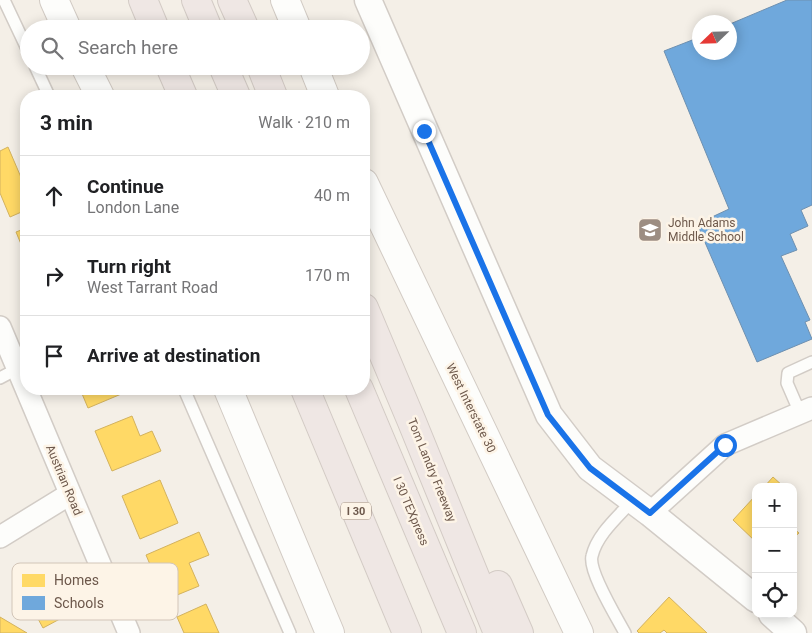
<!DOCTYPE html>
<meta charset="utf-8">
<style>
body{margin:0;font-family:Roboto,sans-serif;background:#f2f2f2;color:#202124}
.controls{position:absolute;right:15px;bottom:15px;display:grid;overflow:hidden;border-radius:10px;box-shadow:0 2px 12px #0003}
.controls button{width:45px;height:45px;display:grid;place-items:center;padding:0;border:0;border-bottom:1px solid #e0e0e0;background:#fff;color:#202124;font:25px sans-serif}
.compass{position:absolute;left:692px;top:15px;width:45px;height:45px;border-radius:50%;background:#fff;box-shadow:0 2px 12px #0003;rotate:247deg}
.stop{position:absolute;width:15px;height:15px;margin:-11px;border:4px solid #1a73e8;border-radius:50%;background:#fff}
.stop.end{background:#1a73e8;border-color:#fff;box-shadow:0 1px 5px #0008}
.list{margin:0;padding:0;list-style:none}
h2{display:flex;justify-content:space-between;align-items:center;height:65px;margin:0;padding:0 20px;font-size:21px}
h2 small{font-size:16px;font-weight:400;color:#757577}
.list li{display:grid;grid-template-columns:32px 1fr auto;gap:15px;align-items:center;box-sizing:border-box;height:80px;padding:0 20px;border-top:1px solid #e0e0e0}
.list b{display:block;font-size:19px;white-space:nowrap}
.list p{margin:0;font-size:16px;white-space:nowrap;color:#757577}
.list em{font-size:16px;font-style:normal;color:#757577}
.icon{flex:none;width:28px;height:28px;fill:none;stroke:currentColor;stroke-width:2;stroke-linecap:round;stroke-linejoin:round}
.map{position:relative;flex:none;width:812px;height:633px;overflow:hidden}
.search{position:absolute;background:#fff;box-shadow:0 2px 12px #0003;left:20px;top:20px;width:350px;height:55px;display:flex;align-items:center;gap:12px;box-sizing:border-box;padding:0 18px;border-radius:28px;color:#757577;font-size:19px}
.panel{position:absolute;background:#fff;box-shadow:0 2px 12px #0003;left:20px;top:90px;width:350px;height:305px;border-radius:20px}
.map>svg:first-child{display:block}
</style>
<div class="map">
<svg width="812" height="633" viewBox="0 0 812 633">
<rect width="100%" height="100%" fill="#f4efe7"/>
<g fill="#ffd966" stroke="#d3b25e">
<polygon points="8,147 26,189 26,210 10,217 0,193 0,151"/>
<polygon points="26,228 26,256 16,232"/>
<polygon points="80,389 125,389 126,392 88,408"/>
<polygon points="132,416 140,436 152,431 161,451 112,471 95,431"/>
<polygon points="773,477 784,487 764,487"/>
<polygon points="160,480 178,523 140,539 122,496"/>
<polygon points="756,495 756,542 733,520"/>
<polygon points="793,528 799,533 793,538"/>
<polygon points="199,532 209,555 189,563 199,586 165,600 146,555"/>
<polygon points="60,573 73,597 65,602 71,613 43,628 24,593"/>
<polygon points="669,597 707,633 667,633 664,630 660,633 639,633 637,631"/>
<polygon points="206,604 219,633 184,633 177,617"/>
<polygon points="0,617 27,633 0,633"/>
</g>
<polygon fill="#6fa8dc" stroke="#6e90b0" points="787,0 812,0 812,205 801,210 808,226 790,234 797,250 781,256 810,320 805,322 812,339 757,362 697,224 729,209 664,51 700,37 700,52 730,52 730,24"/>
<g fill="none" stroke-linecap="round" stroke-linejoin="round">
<defs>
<g id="service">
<polyline points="4,0 29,53"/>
<polyline points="35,66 49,96"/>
<polyline points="0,378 17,369"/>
<polyline points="184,389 290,633"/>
<polyline points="800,413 787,383 788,373 812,362"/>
<path d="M625,633C617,618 588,571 592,556C597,534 619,516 633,500"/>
</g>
<g id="minor">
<polyline points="0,327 129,633"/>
<polyline points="650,513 725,445 812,408"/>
<polyline points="0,537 70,494"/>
</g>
<g id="tertiary">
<polyline points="368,0 549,415 590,468 650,513 756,599"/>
<polyline points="772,614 793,633"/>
</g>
<g id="secondary">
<polyline points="54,0 67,29"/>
<polyline points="285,0 297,29"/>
<polyline points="85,66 100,96"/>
<polyline points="313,66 325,96"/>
<polyline points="364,183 579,633"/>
<polyline points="228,389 330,633"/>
</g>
<g id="motorway">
<polyline points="143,0 155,29"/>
<polyline points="196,0 208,29"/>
<polyline points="232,0 245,29"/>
<polyline points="170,66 183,96"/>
<polyline points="223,66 236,96"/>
<polyline points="261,66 273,96"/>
<polyline points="364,308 412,422 498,633"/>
<polyline points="305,389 407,633"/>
<polyline points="359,389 462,633"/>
<polyline points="498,585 519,633"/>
</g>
</defs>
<use href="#service" stroke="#d2ccc6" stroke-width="14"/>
<use href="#minor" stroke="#d2ccc6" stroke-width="24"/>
<use href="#tertiary" stroke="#d2ccc6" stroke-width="29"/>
<use href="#secondary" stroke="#d2cbc4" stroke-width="30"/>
<use href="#motorway" stroke="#d3cbc5" stroke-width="30"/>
<use href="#service" stroke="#fdfdfb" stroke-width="11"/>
<use href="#minor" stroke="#fdfdfb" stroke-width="21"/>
<use href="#tertiary" stroke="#fdfdfb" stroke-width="26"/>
<use href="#secondary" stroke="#fdfdfb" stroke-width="28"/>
<use href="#motorway" stroke="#efe7e4" stroke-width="28"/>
</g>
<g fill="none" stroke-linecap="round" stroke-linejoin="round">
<polyline stroke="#1a73e8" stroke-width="6" points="424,131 548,415 590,468 650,513 725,445"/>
</g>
<defs>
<symbol id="school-square" viewBox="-11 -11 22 22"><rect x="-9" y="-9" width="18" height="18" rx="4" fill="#9c8d82" stroke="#fdf4e7"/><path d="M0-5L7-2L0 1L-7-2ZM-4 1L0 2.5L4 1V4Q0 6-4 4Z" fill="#fff"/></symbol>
</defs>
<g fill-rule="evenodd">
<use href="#school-square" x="636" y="216" width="28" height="28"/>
</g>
<g text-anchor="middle" stroke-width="5" stroke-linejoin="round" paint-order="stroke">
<rect fill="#fdf4e7" stroke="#98877a" stroke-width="1" x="341" y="502.5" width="30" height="17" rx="4"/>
<g font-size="11" font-weight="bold" fill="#6d584b">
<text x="356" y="515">I 30</text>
</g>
<g font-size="12" fill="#6d584b" stroke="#fdf4e7" text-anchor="start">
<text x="668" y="227">John Adams<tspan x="668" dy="14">Middle School</tspan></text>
</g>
<g font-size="12" fill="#6d584b" stroke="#fdf4e7">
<text transform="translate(471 408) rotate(64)" y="4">West Interstate 30</text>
<text transform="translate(432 470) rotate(68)" y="4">Tom Landry Freeway</text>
<text transform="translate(64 480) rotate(67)" y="4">Austrian Road</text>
<text transform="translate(411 511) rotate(67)" y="4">I 30 TEXpress</text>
</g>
</g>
<rect x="12" y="563" width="166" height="57" rx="8" fill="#fdf4e7" stroke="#d2c5b8" stroke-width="1"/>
<rect x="22" y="574" width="23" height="13" fill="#ffd966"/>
<rect x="22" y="596" width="23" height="14" fill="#6fa8dc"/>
<g font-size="14" fill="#6d584b">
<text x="54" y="585">Homes</text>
<text x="54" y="608">Schools</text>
</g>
</svg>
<div class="controls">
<button>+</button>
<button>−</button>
<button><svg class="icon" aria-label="locate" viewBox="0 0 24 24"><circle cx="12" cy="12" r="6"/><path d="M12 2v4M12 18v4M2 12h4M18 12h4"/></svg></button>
</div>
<svg class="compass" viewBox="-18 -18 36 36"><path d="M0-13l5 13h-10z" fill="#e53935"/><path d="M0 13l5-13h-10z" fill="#757577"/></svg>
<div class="stop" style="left:725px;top:445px"></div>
<div class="stop end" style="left:424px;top:131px"></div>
<div class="search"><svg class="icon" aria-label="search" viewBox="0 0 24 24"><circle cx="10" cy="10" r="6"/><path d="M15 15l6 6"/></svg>Search here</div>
<section class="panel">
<h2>3 min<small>Walk · 210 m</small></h2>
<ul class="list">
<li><svg class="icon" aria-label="ahead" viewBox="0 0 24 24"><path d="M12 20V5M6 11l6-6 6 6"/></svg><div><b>Continue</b><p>London Lane</p></div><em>40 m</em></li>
<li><svg class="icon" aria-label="right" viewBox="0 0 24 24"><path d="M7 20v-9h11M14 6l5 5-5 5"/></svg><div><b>Turn right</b><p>West Tarrant Road</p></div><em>170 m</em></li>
<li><svg class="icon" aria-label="arrive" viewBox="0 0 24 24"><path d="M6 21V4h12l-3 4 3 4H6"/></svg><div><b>Arrive at destination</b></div></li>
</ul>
</section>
</div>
